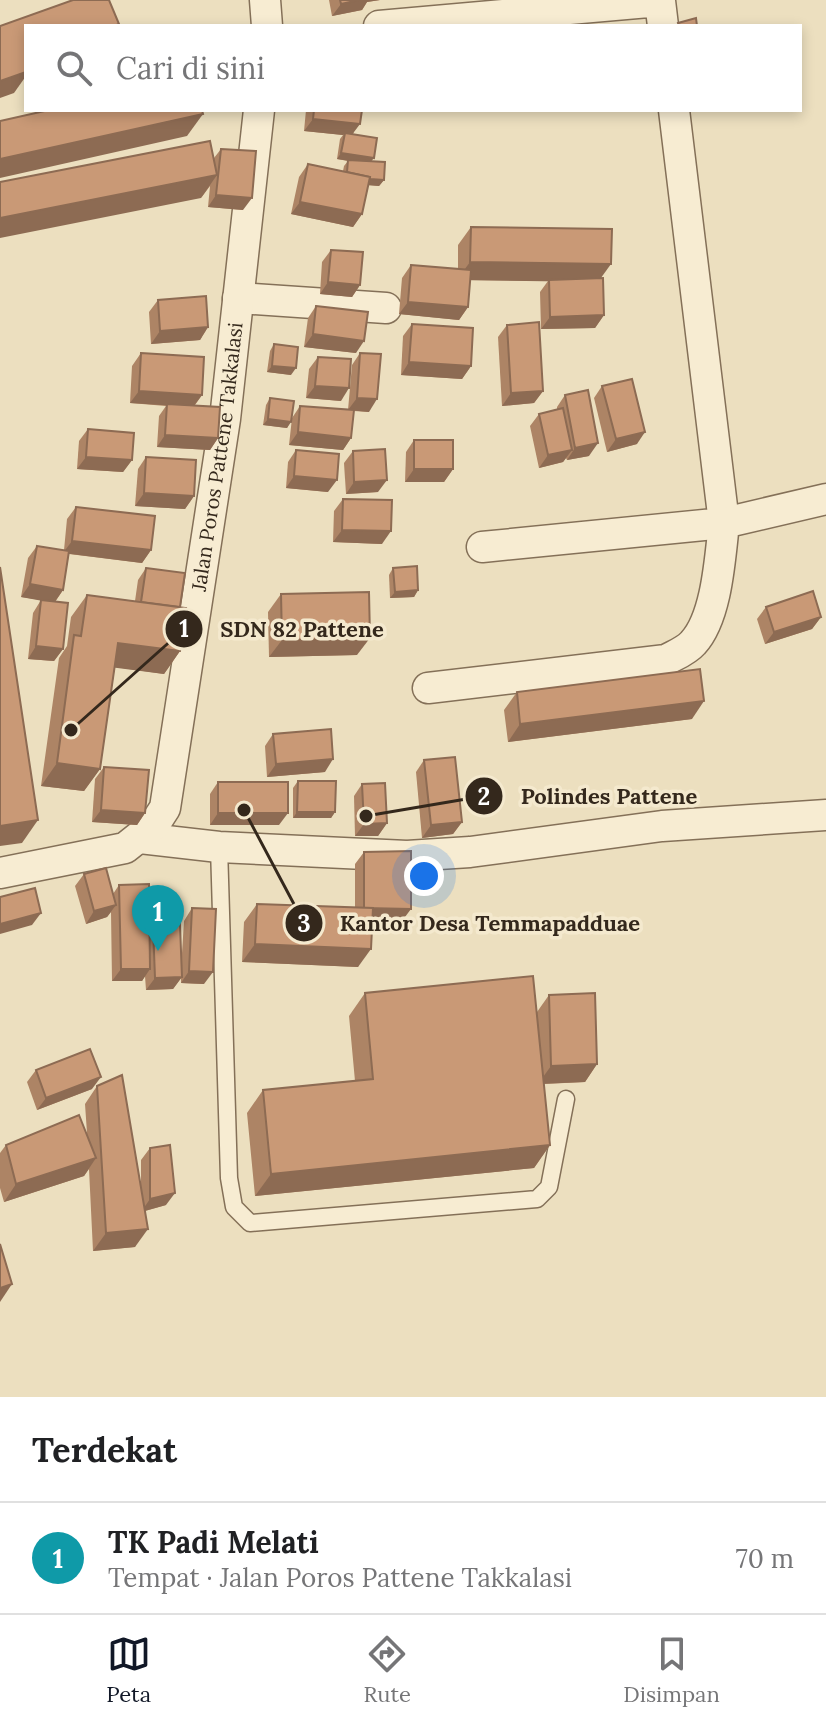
<!DOCTYPE html>
<html lang="id">
<meta charset="utf-8">
<style>
body{margin:0;font-family:Lora,serif;background:#f6f6f6;color:#202124}
.you{position:absolute;left:424px;top:876px;width:28px;height:28px;margin:-20px;border:6px solid #fff;border-radius:50%;background:#1a73e8;box-shadow:0 0 0 12px #1a73e833}
.badge{display:grid;place-items:center;width:52px;height:52px;border-radius:50%;background:#111827;color:#fff;font-size:26px;font-weight:700}
.pin{position:absolute;translate:-50% -66px;filter:drop-shadow(0 2px 4px #0008)}
.pin::after{content:'';position:absolute;top:42px;width:28px;height:24px;background:inherit;clip-path:polygon(0 0,100% 0,50% 100%)}
.list{margin:0;padding:0;list-style:none}
h2{display:flex;justify-content:space-between;align-items:center;height:104px;margin:0;padding:0 32px;font-size:34px}
h2 small{font-size:26px;font-weight:400;color:#757577}
.list li{display:grid;grid-template-columns:52px 1fr auto;gap:24px;align-items:center;box-sizing:border-box;height:112px;padding:0 32px;border-top:2px solid #e0e0e0}
.list b{display:block;font-size:30px;white-space:nowrap}
.list p{margin:0;font-size:26px;white-space:nowrap;color:#757577}
.list em{font-size:26px;font-style:normal;color:#757577}
.icon{flex:none;width:44px;height:44px;fill:none;stroke:currentColor;stroke-width:2;stroke-linecap:round;stroke-linejoin:round}
.map{position:relative;flex:none;width:826px;height:1397px;overflow:hidden}
.search{position:absolute;background:#fff;box-shadow:0 4px 12px #0003;left:24px;right:24px;top:24px;height:88px;display:flex;align-items:center;gap:20px;box-sizing:border-box;padding:0 28px;border-radius:0px;color:#757577;font-size:30px}
.sheet{height:216px;background:#fff}
nav{display:flex;justify-content:space-around;align-items:center;box-sizing:border-box;height:112px;border-top:2px solid #e0e0e0;background:#fff;font-size:22px;color:#757577}
nav a{display:grid;justify-items:center;gap:4px}
nav .on{color:#111827}
.map>svg:first-child{display:block}
</style>
<div class="map">
<svg width="826" height="1397" viewBox="0 0 826 1397">
<rect width="100%" height="100%" fill="#ecdfbf"/>
<g fill="none" stroke-linecap="round" stroke-linejoin="round">
<defs>
<polyline id="lane" points="219,847 229,1178 234,1207 250,1223 537,1199 549,1187 566,1099"/>
<g id="street">
<polyline points="265,0 267,26"/>
<polyline points="379,26 660,1 663,26"/>
<polyline points="238,298 386,308"/>
<polyline points="482,547 724,523 674,110"/>
<path d="M428,688L666,660C675,655 686,651 693,643C717,617 720,558 724,523L826,499"/>
<polyline points="140,838 219,847 407,856 470,852 662,826 826,815"/>
<path id="s1" d="M0,873L125,848L154,825L165,808L225,419L259,110"/>
</g>
</defs>
<use href="#lane" stroke="#847058" stroke-width="19"/>
<use href="#street" stroke="#847058" stroke-width="33"/>
<use href="#lane" stroke="#f7ecd2" stroke-width="16"/>
<use href="#street" stroke="#f7ecd2" stroke-width="30"/>
</g>
<g fill="#ad8465">
<polygon points="329,0 380,0 367,2 362,10 332,16"/>
<polygon points="306,110 361,110 353,134 384,180 379,186 368,185 362,214 353,227 291,214 299,177 308,164 343,171 344,166 348,161 337,159 340,139 343,135 304,131"/>
<polygon points="221,149 243,210 208,207 210,186 201,198 214,158"/>
<polygon points="471,227 601,278 604,315 595,328 541,329 540,292 548,281 470,280 468,307 459,320 399,314 402,278 411,265 458,269 458,245"/>
<polygon points="331,250 360,285 352,297 320,294 322,262"/>
<polygon points="158,300 208,327 200,340 151,344 149,312"/>
<polygon points="316,306 356,353 304,347 308,318"/>
<polygon points="412,324 471,366 462,379 401,375 403,336"/>
<polygon points="507,325 543,391 534,403 502,406 498,337"/>
<polygon points="274,344 291,375 267,372 270,351"/>
<polygon points="141,353 202,395 195,405 218,438 210,450 157,447 159,416 166,406 130,403 132,366"/>
<polygon points="360,353 369,412 354,411 351,438 343,450 289,445 292,418 287,428 263,425 266,405 270,398 292,418 300,406 348,410 352,365"/>
<polygon points="318,357 341,401 306,398 309,369"/>
<polygon points="602,386 637,444 607,452 594,398"/>
<polygon points="565,395 589,456 567,460 566,458 563,462 539,468 530,426 539,414 557,409 557,407"/>
<polygon points="88,429 132,460 123,472 77,469 79,441"/>
<polygon points="414,440 453,469 444,482 405,482 406,452"/>
<polygon points="296,450 328,492 286,488 288,462"/>
<polygon points="353,451 378,492 346,494 344,463"/>
<polygon points="146,457 194,496 185,509 135,506 138,469"/>
<polygon points="343,499 382,544 333,542 334,511"/>
<polygon points="76,507 151,550 142,563 69,554 63,590 55,602 63,649 54,661 28,659 33,613 41,600 21,597 28,558 37,546 64,550 67,519"/>
<polygon points="146,568 180,607 180,651 164,674 115,667 100,769 84,791 41,786 59,658 67,646 71,617 87,595 135,601 138,580"/>
<polygon points="393,568 418,590 414,597 390,598 389,575"/>
<polygon points="281,594 357,655 269,657 268,612"/>
<polygon points="766,607 821,617 812,629 765,644 757,619"/>
<polygon points="517,692 692,719 508,742 504,710"/>
<polygon points="273,734 325,772 267,777 265,746"/>
<polygon points="424,760 462,822 453,834 422,838 416,772"/>
<polygon points="104,767 145,813 137,825 92,822 95,779"/>
<polygon points="298,781 335,812 331,818 293,818 293,788"/>
<polygon points="218,782 279,825 210,825 210,794"/>
<polygon points="362,784 387,823 378,836 355,836 354,796"/>
<polygon points="364,852 402,921 372,921 358,967 242,962 244,922 257,904 355,908 355,864"/>
<polygon points="84,874 113,894 119,885 149,903 152,900 181,969 184,921 192,908 204,984 181,983 181,978 173,989 146,990 145,976 142,981 112,981 111,912 107,917 86,924 75,886"/>
<polygon points="365,993 537,1012 549,995 597,1064 585,1082 544,1084 550,1145 534,1168 255,1196 247,1113 263,1090 355,1081 349,1016"/>
<polygon points="36,1070 92,1089 37,1110 27,1082"/>
<polygon points="97,1086 141,1190 141,1160 150,1148 166,1205 145,1211 135,1247 93,1251 89,1169 84,1176 4,1202 0,1188 0,1153 6,1145 87,1133 85,1104"/>
</g>
<g fill="#8d6b53">
<polygon points="359,0 380,0 367,2 362,10 332,16 341,4"/>
<polygon points="26,61 26,76 14,93 0,98 0,81"/>
<polygon points="203,114 187,136 0,178 0,159"/>
<polygon points="313,119 360,124 351,136 345,133 343,135 304,131"/>
<polygon points="341,153 374,158 369,164 337,159"/>
<polygon points="217,175 201,198 0,238 0,218"/>
<polygon points="347,177 384,180 379,186 342,183"/>
<polygon points="216,195 252,198 243,210 208,207"/>
<polygon points="300,202 362,214 353,227 291,214"/>
<polygon points="470,262 611,264 598,282 457,280"/>
<polygon points="328,282 360,285 352,297 320,294"/>
<polygon points="408,302 468,307 459,320 399,314"/>
<polygon points="604,315 595,328 541,329 550,317"/>
<polygon points="208,327 200,340 151,344 160,331"/>
<polygon points="313,334 364,341 356,353 304,347"/>
<polygon points="409,362 471,366 462,379 401,375"/>
<polygon points="272,366 296,368 291,375 267,372"/>
<polygon points="315,386 349,388 341,401 306,398"/>
<polygon points="139,391 202,395 193,407 130,403"/>
<polygon points="543,391 534,403 502,406 511,393"/>
<polygon points="357,398 377,399 369,412 348,410"/>
<polygon points="268,419 291,422 287,428 263,425"/>
<polygon points="298,432 351,438 343,450 289,445"/>
<polygon points="645,432 637,444 607,452 616,439"/>
<polygon points="165,435 218,438 210,450 157,447"/>
<polygon points="598,443 589,456 567,460 575,448"/>
<polygon points="572,450 563,462 539,468 548,455"/>
<polygon points="86,457 132,460 123,472 77,469"/>
<polygon points="414,469 453,469 444,482 405,482"/>
<polygon points="294,476 337,480 328,492 286,488"/>
<polygon points="387,480 378,492 346,494 354,482"/>
<polygon points="144,493 194,496 185,509 135,506"/>
<polygon points="342,530 391,531 382,544 333,542"/>
<polygon points="72,541 151,550 142,563 63,553"/>
<polygon points="30,584 63,590 54,603 21,597"/>
<polygon points="418,590 414,597 390,598 395,592"/>
<polygon points="821,617 812,629 765,644 774,632"/>
<polygon points="370,638 357,655 269,657 282,640"/>
<polygon points="118,643 180,651 164,674 102,666"/>
<polygon points="36,646 63,649 54,661 28,659"/>
<polygon points="704,701 692,719 508,742 520,724"/>
<polygon points="333,759 325,772 267,777 276,764"/>
<polygon points="57,763 100,769 84,791 41,786"/>
<polygon points="101,810 145,813 137,825 92,822"/>
<polygon points="297,812 335,812 331,818 293,818"/>
<polygon points="218,813 288,813 279,825 210,825"/>
<polygon points="38,820 22,843 0,846 0,826"/>
<polygon points="462,822 453,834 422,838 431,825"/>
<polygon points="387,823 378,836 355,836 364,824"/>
<polygon points="116,905 107,917 86,924 94,911"/>
<polygon points="364,909 411,909 402,921 355,922"/>
<polygon points="41,913 32,925 0,934 0,924"/>
<polygon points="255,944 371,949 358,967 242,962"/>
<polygon points="121,969 150,969 142,981 112,981"/>
<polygon points="189,971 213,972 204,984 181,983"/>
<polygon points="182,977 173,989 146,990 155,978"/>
<polygon points="597,1064 585,1082 538,1084 551,1066"/>
<polygon points="101,1077 92,1089 37,1110 46,1098"/>
<polygon points="550,1145 534,1168 255,1196 271,1174"/>
<polygon points="96,1158 84,1176 4,1202 16,1184"/>
<polygon points="175,1193 166,1205 141,1212 150,1199"/>
<polygon points="148,1229 135,1247 93,1251 106,1233"/>
<polygon points="12,1284 0,1302 0,1288"/>
</g>
<g fill="#c99976" stroke="#8d6b53" stroke-width="2">
<polygon points="73,0 109,0 119,24 114,26 26,26 26,72 0,81 0,26"/>
<polygon points="340,0 359,0 341,4"/>
<polygon points="696,18 697,26 679,26 678,23"/>
<polygon points="49,110 202,110 203,114 0,159 0,121"/>
<polygon points="314,110 362,110 360,124 313,119"/>
<polygon points="345,133 377,138 374,158 341,153"/>
<polygon points="210,141 217,175 0,218 0,182"/>
<polygon points="221,149 256,151 252,198 216,195"/>
<polygon points="348,160 385,162 384,180 370,179 370,177 347,172"/>
<polygon points="308,164 370,177 362,214 300,202"/>
<polygon points="471,227 612,229 611,264 470,262"/>
<polygon points="331,250 363,252 360,285 328,282"/>
<polygon points="411,265 471,270 468,307 408,302"/>
<polygon points="603,278 604,315 550,317 549,280"/>
<polygon points="206,296 208,327 160,331 158,300"/>
<polygon points="316,306 368,312 364,341 313,334"/>
<polygon points="539,322 543,391 511,393 507,325"/>
<polygon points="412,324 473,328 471,366 409,362"/>
<polygon points="274,344 298,347 296,368 272,366"/>
<polygon points="141,353 204,357 202,395 139,391"/>
<polygon points="360,353 381,354 377,399 357,398"/>
<polygon points="318,357 351,359 349,388 315,386"/>
<polygon points="632,379 645,432 616,439 602,386"/>
<polygon points="588,390 598,443 575,448 565,395"/>
<polygon points="270,398 294,401 291,422 268,419"/>
<polygon points="167,404 220,407 218,438 165,435"/>
<polygon points="300,406 354,410 351,438 298,432"/>
<polygon points="563,408 572,450 548,455 539,414"/>
<polygon points="88,429 134,433 132,460 86,457"/>
<rect x="414" y="440" width="39" height="29"/>
<polygon points="385,449 387,480 354,482 353,451"/>
<polygon points="296,450 339,454 337,480 294,476"/>
<polygon points="146,457 196,460 194,496 144,493"/>
<polygon points="343,499 392,500 391,531 342,530"/>
<polygon points="76,507 155,516 151,550 72,541"/>
<polygon points="37,546 69,551 63,590 30,584"/>
<polygon points="417,566 418,590 395,592 393,568"/>
<polygon points="0,567 38,820 0,826"/>
<polygon points="146,568 185,573 180,607 141,602"/>
<polygon points="813,591 821,617 774,632 766,607"/>
<polygon points="369,592 370,638 282,640 281,594"/>
<polygon points="87,595 186,608 180,651 118,643 100,769 57,763 74,635 81,636"/>
<polygon points="41,600 68,603 63,649 36,646"/>
<polygon points="700,669 704,701 520,724 517,692"/>
<polygon points="331,729 333,759 276,764 273,734"/>
<polygon points="455,757 462,822 431,825 424,760"/>
<polygon points="104,767 149,770 145,813 101,810"/>
<polygon points="298,781 336,781 335,812 297,812"/>
<rect x="218" y="782" width="70" height="31"/>
<polygon points="385,783 387,823 364,824 362,784"/>
<polygon points="411,851 411,909 364,908 364,852"/>
<polygon points="106,868 116,905 94,911 84,874"/>
<polygon points="149,884 150,969 121,969 119,885"/>
<polygon points="35,888 41,913 0,924 0,897"/>
<polygon points="179,899 182,977 155,978 152,900"/>
<polygon points="257,904 373,908 371,949 255,944"/>
<polygon points="192,908 216,909 213,972 189,971"/>
<polygon points="533,976 550,1145 271,1174 263,1090 373,1079 365,993"/>
<polygon points="595,993 597,1064 551,1066 549,995"/>
<polygon points="90,1049 101,1077 46,1098 36,1070"/>
<polygon points="122,1075 148,1229 106,1233 97,1086"/>
<polygon points="79,1115 96,1158 16,1184 6,1145"/>
<polygon points="170,1145 175,1193 150,1199 150,1148"/>
<polygon points="0,1244 12,1284 0,1288"/>
</g>
<g text-anchor="middle" stroke-width="7" stroke-linejoin="round" paint-order="stroke">
<g font-size="20" fill="#34281c" stroke="#f4e9ce">
<text dy="7" stroke="none"><textPath href="#s1" startOffset="540">Jalan Poros Pattene Takkalasi</textPath></text>
</g>
</g>
<path fill="none" stroke="#34281c" stroke-width="3" d="M71 730L184 629M366 816L484 796M244 810L304 923"/>
<g fill="#34281c" stroke="#f4e9ce" stroke-width="3">
<circle cx="71" cy="730" r="8"/>
<circle cx="366" cy="816" r="8"/>
<circle cx="244" cy="810" r="8"/>
<circle cx="184" cy="629" r="20"/>
<circle cx="484" cy="796" r="20"/>
<circle cx="304" cy="923" r="20"/>
</g>
<g font-size="24" text-anchor="middle" font-weight="bold" fill="#fff">
<text x="184" y="637">1</text>
<text x="484" y="805">2</text>
<text x="304" y="932">3</text>
</g>
<g font-size="22" text-anchor="middle" font-weight="bold" fill="#34281c" stroke="#f4e9ce" stroke-width="7" stroke-linejoin="round" paint-order="stroke">
<text x="302" y="637">SDN 82 Pattene</text>
<text x="609" y="804">Polindes Pattene</text>
<text x="490" y="931">Kantor Desa Temmapadduae</text>
</g>
</svg>
<div class="you"></div>
<div class="pin badge" style="left:158px;top:951px;background:#0f9aa8">1</div>
<div class="search"><svg class="icon" aria-label="search" viewBox="0 0 24 24"><circle cx="10" cy="10" r="6"/><path d="M15 15l6 6"/></svg>Cari di sini</div>
</div>
<section class="sheet">
<h2>Terdekat<small></small></h2>
<ul class="list">
<li><span class="badge" style="background:#0f9aa8">1</span><div><b>TK Padi Melati</b><p>Tempat · Jalan Poros Pattene Takkalasi</p></div><em>70 m</em></li>
</ul>
</section>
<nav>
<a class="on"><svg class="icon" aria-label="map" viewBox="0 0 24 24"><path d="M3 6l6-2 6 2 6-2v14l-6 2-6-2-6 2zM9 4v14M15 6v14"/></svg>Peta</a>
<a><svg class="icon" aria-label="directions" viewBox="0 0 24 24"><path d="M12 3l9 9-9 9-9-9zM9 14v-3h6M13 9l2 2-2 2"/></svg>Rute</a>
<a><svg class="icon" aria-label="saved" viewBox="0 0 24 24"><path d="M7 4h10v16l-5-4-5 4z"/></svg>Disimpan</a>
</nav>
